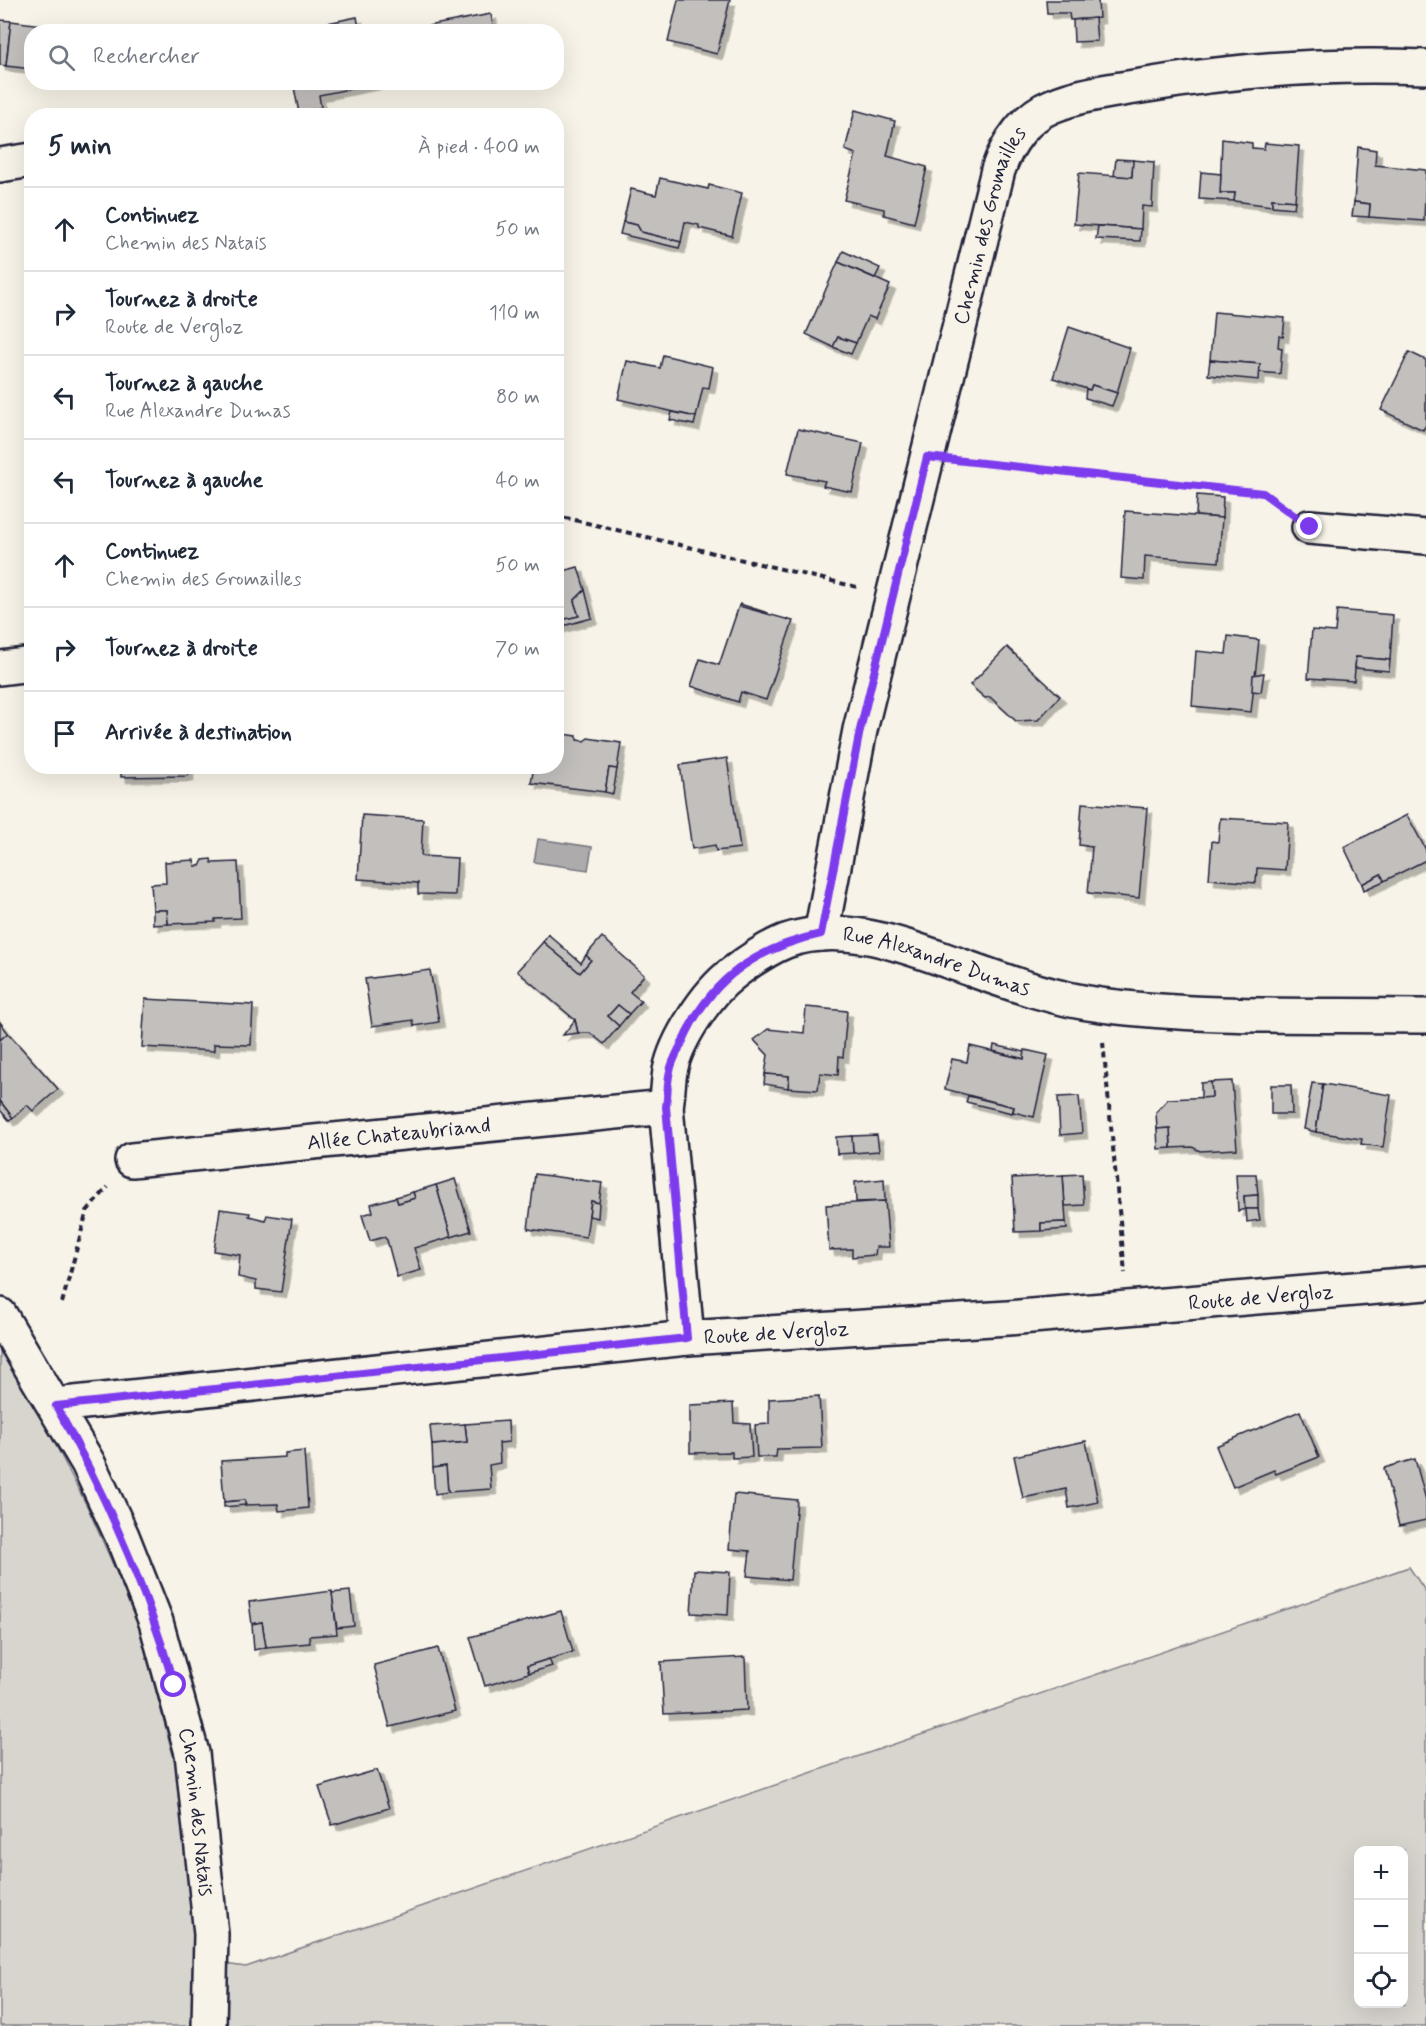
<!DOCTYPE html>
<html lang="fr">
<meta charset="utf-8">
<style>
body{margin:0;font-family:Mynerve,sans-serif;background:#f2f2f3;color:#1f2937}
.controls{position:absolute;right:18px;bottom:18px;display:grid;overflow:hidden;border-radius:12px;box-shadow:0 6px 24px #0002}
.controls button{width:54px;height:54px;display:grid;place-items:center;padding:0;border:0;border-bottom:2px solid #e0e1e3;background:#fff;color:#1f2937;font:30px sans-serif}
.stop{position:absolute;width:18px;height:18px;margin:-14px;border:4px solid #7c3aed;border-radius:50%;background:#fff}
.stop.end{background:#7c3aed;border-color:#fff;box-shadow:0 2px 6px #0008}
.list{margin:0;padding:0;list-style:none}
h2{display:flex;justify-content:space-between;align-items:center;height:78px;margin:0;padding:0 24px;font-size:26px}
h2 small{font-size:20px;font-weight:400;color:#747a83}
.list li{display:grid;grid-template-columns:39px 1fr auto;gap:18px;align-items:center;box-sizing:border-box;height:84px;padding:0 24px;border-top:2px solid #e0e1e3}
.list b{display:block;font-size:22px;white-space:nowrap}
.list p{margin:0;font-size:20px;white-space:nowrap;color:#747a83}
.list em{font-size:20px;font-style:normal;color:#747a83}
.icon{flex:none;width:33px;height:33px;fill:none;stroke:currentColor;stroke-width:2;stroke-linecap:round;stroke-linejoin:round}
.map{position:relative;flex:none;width:1426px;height:2026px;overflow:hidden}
.search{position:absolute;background:#fff;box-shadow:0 6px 24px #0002;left:24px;top:24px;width:540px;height:66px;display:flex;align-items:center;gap:15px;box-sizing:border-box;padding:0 21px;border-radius:24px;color:#747a83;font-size:22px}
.panel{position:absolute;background:#fff;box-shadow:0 6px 24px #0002;left:24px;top:108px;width:540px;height:666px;border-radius:24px}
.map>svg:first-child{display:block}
</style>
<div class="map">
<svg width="1426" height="2026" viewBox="0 0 1426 2026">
<defs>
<filter id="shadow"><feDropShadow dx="5.5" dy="5.5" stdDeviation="0" flood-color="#0004"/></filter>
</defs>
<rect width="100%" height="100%" fill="#f7f3e8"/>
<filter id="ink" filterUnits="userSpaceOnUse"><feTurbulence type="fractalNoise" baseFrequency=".0167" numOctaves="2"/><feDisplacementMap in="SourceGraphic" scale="12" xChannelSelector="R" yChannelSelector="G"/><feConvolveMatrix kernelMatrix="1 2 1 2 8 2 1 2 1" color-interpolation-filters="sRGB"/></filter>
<g filter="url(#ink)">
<path fill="#d8d5cf" stroke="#7d7c85" stroke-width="1.5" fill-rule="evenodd" d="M0,1348L30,1395L87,1506L136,1616L176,1766L196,1960L246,1967L1409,1567L1426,1592V2026H0ZM1358,1850H1404V2004H1358Z"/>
<polygon fill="#aeabad" stroke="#76747f" stroke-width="1.5" points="538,839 592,847 588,870 534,862"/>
<g fill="#c2bfbd" stroke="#22223b" stroke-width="1.5" filter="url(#shadow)">
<polygon points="678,0 730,0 717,54 668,42"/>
<polygon points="1046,0 1098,0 1099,18 1070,20 1069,13 1047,13"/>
<polygon points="491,14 494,32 412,32 412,29"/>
<polygon points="357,17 360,32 284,32"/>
<polygon points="1095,18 1097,41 1074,42 1073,20"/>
<polygon points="0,20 11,21 6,66 0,65"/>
<polygon points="11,21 81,30 80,32 32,32 32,69 6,66"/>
<polygon points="293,82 384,82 319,95 321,108 302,111 303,116 299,113"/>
<polygon points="855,110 895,121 887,156 927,167 914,223 884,215 884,209 844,200 856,154 845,150"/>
<polygon points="1222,139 1252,143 1252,148 1264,149 1265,143 1299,146 1295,201 1272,199 1272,206 1234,201 1235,193 1220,193"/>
<polygon points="1358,147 1376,150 1375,165 1426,170 1424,221 1369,217 1370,204 1354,202"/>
<polygon points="1116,159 1133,160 1132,177 1114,176"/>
<polygon points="1133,160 1154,162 1152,207 1142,206 1141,229 1074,224 1079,173 1132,177"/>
<polygon points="1201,172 1221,174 1220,193 1235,193 1234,201 1199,199"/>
<polygon points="660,178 708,189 709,185 742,193 732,236 699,228 699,225 685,222 681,242 641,232 637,225 623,222 631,189 656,195"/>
<polygon points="1272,199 1295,201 1294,208 1272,206"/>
<polygon points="1354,202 1370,204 1369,217 1352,216"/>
<polygon points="623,222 637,225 641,232 681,242 679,248 620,234"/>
<polygon points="1098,226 1141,229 1140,241 1096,239"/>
<polygon points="843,251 880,268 875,278 838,262"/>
<polygon points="838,262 890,285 875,319 868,316 856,343 838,337 833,347 806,334"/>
<polygon points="1214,312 1285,318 1283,337 1279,336 1278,347 1282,348 1280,374 1259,372 1260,364 1210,360"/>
<polygon points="1069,327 1130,348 1117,393 1092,385 1090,390 1053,378"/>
<polygon points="838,337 856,343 851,354 833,347"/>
<polygon points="1409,352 1426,360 1426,425 1423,430 1381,410"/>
<polygon points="663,355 713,367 709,388 703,387 696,417 618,399 627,361 660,368"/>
<polygon points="1210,360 1260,364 1259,380 1208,375"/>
<polygon points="1092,385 1117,393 1112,406 1085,398 1086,389 1090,390"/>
<polygon points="672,412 696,417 694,425 670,420"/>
<polygon points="798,429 863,443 852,492 823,486 825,481 787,474"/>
<polygon points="1197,495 1223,497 1222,518 1196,516"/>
<polygon points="1125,511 1222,518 1219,562 1145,556 1144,580 1121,578"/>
<polygon points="578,567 585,590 574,601 579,616 557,621 559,627 556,628 556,573"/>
<polygon points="585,590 592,618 559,627 557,621 579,616 574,601"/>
<polygon points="740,604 768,613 767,616 739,606"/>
<polygon points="739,606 793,621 766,700 741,692 738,702 691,686 700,659 719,665"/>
<polygon points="1337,610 1393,615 1390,660 1356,657 1354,681 1308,678 1312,630 1335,632"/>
<polygon points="1228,636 1259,640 1251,712 1192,706 1196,651 1226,654"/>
<polygon points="1007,647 1060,696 1038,720 1016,721 990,697 985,698 970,685"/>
<polygon points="1356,657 1390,660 1389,671 1355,668"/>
<polygon points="1264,673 1261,692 1252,691 1253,675"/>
<polygon points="556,733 577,736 577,740 584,741 588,738 621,743 617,769 609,768 605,792 531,783 534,766 556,766"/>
<polygon points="727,758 740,848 716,851 715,845 692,849 680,765"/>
<polygon points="121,766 188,766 188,776 121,777"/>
<polygon points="609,768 617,769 613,794 605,792"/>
<polygon points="1082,803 1147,808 1139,898 1088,893 1092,847 1079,845"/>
<polygon points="362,815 423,819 421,856 457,858 455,895 418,894 418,883 358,879"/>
<polygon points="1407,815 1426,850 1426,860 1384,881 1381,874 1362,884 1344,847"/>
<polygon points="1220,818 1288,822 1285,870 1257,868 1256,883 1209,879 1212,841 1218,842"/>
<polygon points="211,859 212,863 238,862 241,918 215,919 215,922 168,924 167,910 153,910 151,884 166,883 165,862 194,860 195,866 200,866 203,860"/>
<polygon points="1381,874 1384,881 1364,890 1362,884"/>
<polygon points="153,910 167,910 168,924 153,925"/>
<polygon points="548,934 581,963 586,955 591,960 580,973 543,942"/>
<polygon points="602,937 644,975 630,992 641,1001 629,1014 618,1005 608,1016 619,1026 604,1044 590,1033 578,1033 575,1020 517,971 543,942 580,973 591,960 586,955"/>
<polygon points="430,970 439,1022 414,1026 413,1020 372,1026 365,979"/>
<polygon points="145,999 253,1005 251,1045 214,1044 214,1051 142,1047"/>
<polygon points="618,1005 629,1014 619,1026 608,1016"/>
<polygon points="806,1007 847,1011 843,1057 839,1056 838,1075 820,1073 818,1090 788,1088 789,1076 765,1074 768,1055 754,1040 768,1029 804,1033"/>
<polygon points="575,1020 578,1033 563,1035"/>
<polygon points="0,1022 8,1033 0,1040"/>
<polygon points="8,1033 58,1089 33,1111 27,1105 13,1118 0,1101 0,1040"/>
<polygon points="994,1045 1025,1052 1024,1059 993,1051"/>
<polygon points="970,1046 1024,1059 1025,1050 1048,1055 1034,1117 1013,1112 1014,1107 945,1089 952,1059 967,1062"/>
<polygon points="765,1074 789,1076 788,1088 764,1084"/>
<polygon points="1232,1081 1237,1149 1200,1151 1192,1147 1171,1148 1170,1128 1157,1129 1156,1112 1168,1099 1212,1097 1211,1082"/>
<polygon points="1211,1082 1212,1097 1201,1098 1201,1083"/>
<polygon points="1312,1083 1323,1084 1316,1132 1304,1129"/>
<polygon points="1323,1084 1391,1095 1383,1147 1361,1144 1362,1139 1316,1132"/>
<polygon points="1271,1085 1291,1085 1292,1114 1271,1114"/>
<polygon points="968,1096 1014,1107 1012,1113 966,1102"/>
<polygon points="1079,1096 1082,1133 1060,1135 1058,1097"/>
<polygon points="0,1101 13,1118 9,1120 0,1110"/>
<polygon points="1170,1128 1171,1148 1158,1149 1157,1129"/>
<polygon points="877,1135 879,1151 853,1153 852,1136"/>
<polygon points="852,1136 853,1153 837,1154 836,1137"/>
<polygon points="535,1174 602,1183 599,1203 591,1201 586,1237 528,1229"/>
<polygon points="1082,1174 1084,1205 1065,1206 1063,1175"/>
<polygon points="1236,1174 1256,1174 1258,1195 1244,1196 1245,1209 1238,1211"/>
<polygon points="1063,1175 1066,1222 1041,1223 1041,1231 1015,1232 1012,1178"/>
<polygon points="455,1179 471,1231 451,1237 436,1185"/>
<polygon points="884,1179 885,1201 856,1202 855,1182"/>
<polygon points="436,1185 451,1237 414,1248 421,1270 397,1277 387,1240 384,1237 370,1241 362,1215 373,1212 371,1204 396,1197 398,1203 415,1198 413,1192"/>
<polygon points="413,1192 415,1198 398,1203 396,1197"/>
<polygon points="1258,1195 1258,1209 1245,1209 1244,1196"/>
<polygon points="591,1201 599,1203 598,1218 589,1216"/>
<polygon points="885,1201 889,1247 876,1247 875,1255 852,1257 852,1249 829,1250 826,1205"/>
<polygon points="220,1209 250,1213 249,1216 265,1220 267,1215 292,1219 281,1292 256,1289 256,1281 238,1277 240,1255 214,1251"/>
<polygon points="1246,1209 1258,1209 1260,1220 1247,1222"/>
<polygon points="1066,1222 1067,1229 1041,1231 1041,1223"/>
<polygon points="819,1396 822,1448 777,1449 776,1457 757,1457 755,1425 769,1424 769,1399"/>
<polygon points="733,1403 734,1423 750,1424 752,1457 732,1458 732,1452 690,1453 690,1405"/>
<polygon points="1300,1411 1319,1457 1276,1474 1274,1470 1233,1487 1216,1446"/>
<polygon points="508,1421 509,1442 499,1443 500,1463 489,1465 491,1489 448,1492 446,1466 433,1468 432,1445 467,1442 465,1424"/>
<polygon points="465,1424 467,1442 432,1445 430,1426"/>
<polygon points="1086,1441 1098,1502 1069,1508 1066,1489 1023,1498 1014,1456"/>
<polygon points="304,1451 308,1508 279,1511 278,1504 245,1505 245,1500 224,1502 221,1461 285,1457 285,1453"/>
<polygon points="1415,1459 1426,1500 1426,1520 1399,1526 1384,1468"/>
<polygon points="446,1466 448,1492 435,1494 433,1468"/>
<polygon points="734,1494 797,1500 790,1580 747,1576 750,1551 729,1549"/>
<polygon points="245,1500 245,1505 224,1507 224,1502"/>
<polygon points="694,1570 730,1572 728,1615 691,1613"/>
<polygon points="332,1591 337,1634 309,1636 310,1643 266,1647 262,1622 252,1624 249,1602"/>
<polygon points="350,1591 354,1626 337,1628 332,1593"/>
<polygon points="561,1611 573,1652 527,1666 529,1673 485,1686 470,1637"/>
<polygon points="262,1622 266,1647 254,1650 252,1624"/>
<polygon points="438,1648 455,1711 390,1727 374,1665"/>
<polygon points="745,1657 747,1710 664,1714 661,1662"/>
<polygon points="549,1659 552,1666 529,1673 527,1666"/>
<polygon points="377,1770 389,1808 332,1825 319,1787"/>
</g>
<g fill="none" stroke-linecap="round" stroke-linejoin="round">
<defs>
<g id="minor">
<polyline points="0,165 32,160"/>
<polyline points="1309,527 1426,537"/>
<polyline points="0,668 32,664"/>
<path id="s1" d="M821,934L860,730L998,170C1007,144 1025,117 1052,106C1080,94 1111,91 1141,86C1238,69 1328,63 1426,67"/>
<path id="s2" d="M132,1160L666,1107"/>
<path id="s3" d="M687,1338L666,1107C668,1095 668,1083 670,1071C676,1040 707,993 732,974C749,961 766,949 786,941C845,920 907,947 962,966C1007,982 1053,999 1101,1005C1208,1019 1318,1014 1426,1016"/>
<path id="s4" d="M56,1405L687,1338L1008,1318L1426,1283"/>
</g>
<g id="tertiary">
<path id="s5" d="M0,1315L88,1463L122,1536L156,1622L192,1753L211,1934L209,2026"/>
</g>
</defs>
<use href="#minor" stroke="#22223b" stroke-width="38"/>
<use href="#tertiary" stroke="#22223b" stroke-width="38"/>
<g stroke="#22223b" stroke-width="4" stroke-dasharray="6 4.5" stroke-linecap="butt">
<polyline points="964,461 1263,493 1280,506"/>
<polyline points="556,512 562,517 857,587"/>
<polyline points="1103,1042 1125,1273"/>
<polyline points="62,1303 87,1211 108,1187"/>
</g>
<use href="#minor" stroke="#f7f3e8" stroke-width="33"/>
<use href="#tertiary" stroke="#f7f3e8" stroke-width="33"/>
</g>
</g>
<g fill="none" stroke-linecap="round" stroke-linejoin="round" filter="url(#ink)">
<path stroke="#7c3aed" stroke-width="8" d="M174,1685C146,1587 106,1495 56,1406L687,1338L666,1107C668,1095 667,1082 670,1071C672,1061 678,1051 683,1041C710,979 756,948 821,934L860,730L927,457L1263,493L1310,527"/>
</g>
<g text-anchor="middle" stroke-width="4.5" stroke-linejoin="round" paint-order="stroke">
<g font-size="21" fill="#22223b" stroke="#f7f3e8">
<text dy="7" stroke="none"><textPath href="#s1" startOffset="729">Chemin des Gromailles</textPath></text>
<text dy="7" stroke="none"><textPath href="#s3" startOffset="604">Rue Alexandre Dumas</textPath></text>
<text dy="7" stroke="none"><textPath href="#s2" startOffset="268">Allée Chateaubriand</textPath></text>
<text dy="7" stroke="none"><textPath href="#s4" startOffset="1210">Route de Vergloz</textPath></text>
<text dy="7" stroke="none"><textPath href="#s4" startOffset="724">Route de Vergloz</textPath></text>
<text dy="7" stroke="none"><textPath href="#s5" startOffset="540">Chemin des Natais</textPath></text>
</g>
</g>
</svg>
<div class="controls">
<button>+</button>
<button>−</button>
<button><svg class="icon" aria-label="locate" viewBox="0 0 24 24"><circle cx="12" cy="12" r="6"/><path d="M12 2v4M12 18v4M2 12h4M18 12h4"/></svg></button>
</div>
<div class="stop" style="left:174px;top:1685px"></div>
<div class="stop end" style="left:1310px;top:527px"></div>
<div class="search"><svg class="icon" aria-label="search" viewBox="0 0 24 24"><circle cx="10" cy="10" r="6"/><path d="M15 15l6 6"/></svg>Rechercher</div>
<section class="panel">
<h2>5 min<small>À pied · 400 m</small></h2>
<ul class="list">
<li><svg class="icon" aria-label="ahead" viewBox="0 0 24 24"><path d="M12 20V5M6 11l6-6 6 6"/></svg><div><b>Continuez</b><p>Chemin des Natais</p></div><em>50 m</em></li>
<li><svg class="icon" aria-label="right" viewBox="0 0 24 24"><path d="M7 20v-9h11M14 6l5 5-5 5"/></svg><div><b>Tournez à droite</b><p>Route de Vergloz</p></div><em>110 m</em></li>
<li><svg class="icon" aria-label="left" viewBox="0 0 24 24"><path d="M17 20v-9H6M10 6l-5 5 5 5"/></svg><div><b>Tournez à gauche</b><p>Rue Alexandre Dumas</p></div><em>80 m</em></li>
<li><svg class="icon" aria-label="left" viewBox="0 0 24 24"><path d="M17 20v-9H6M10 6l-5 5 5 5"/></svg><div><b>Tournez à gauche</b></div><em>40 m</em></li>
<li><svg class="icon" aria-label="ahead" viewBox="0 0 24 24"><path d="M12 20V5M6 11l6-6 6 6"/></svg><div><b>Continuez</b><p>Chemin des Gromailles</p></div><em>50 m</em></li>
<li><svg class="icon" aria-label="right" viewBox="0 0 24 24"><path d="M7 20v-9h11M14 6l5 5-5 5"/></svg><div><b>Tournez à droite</b></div><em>70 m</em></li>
<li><svg class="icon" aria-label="arrive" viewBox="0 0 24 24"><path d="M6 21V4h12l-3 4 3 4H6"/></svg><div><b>Arrivée à destination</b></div></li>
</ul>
</section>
</div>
